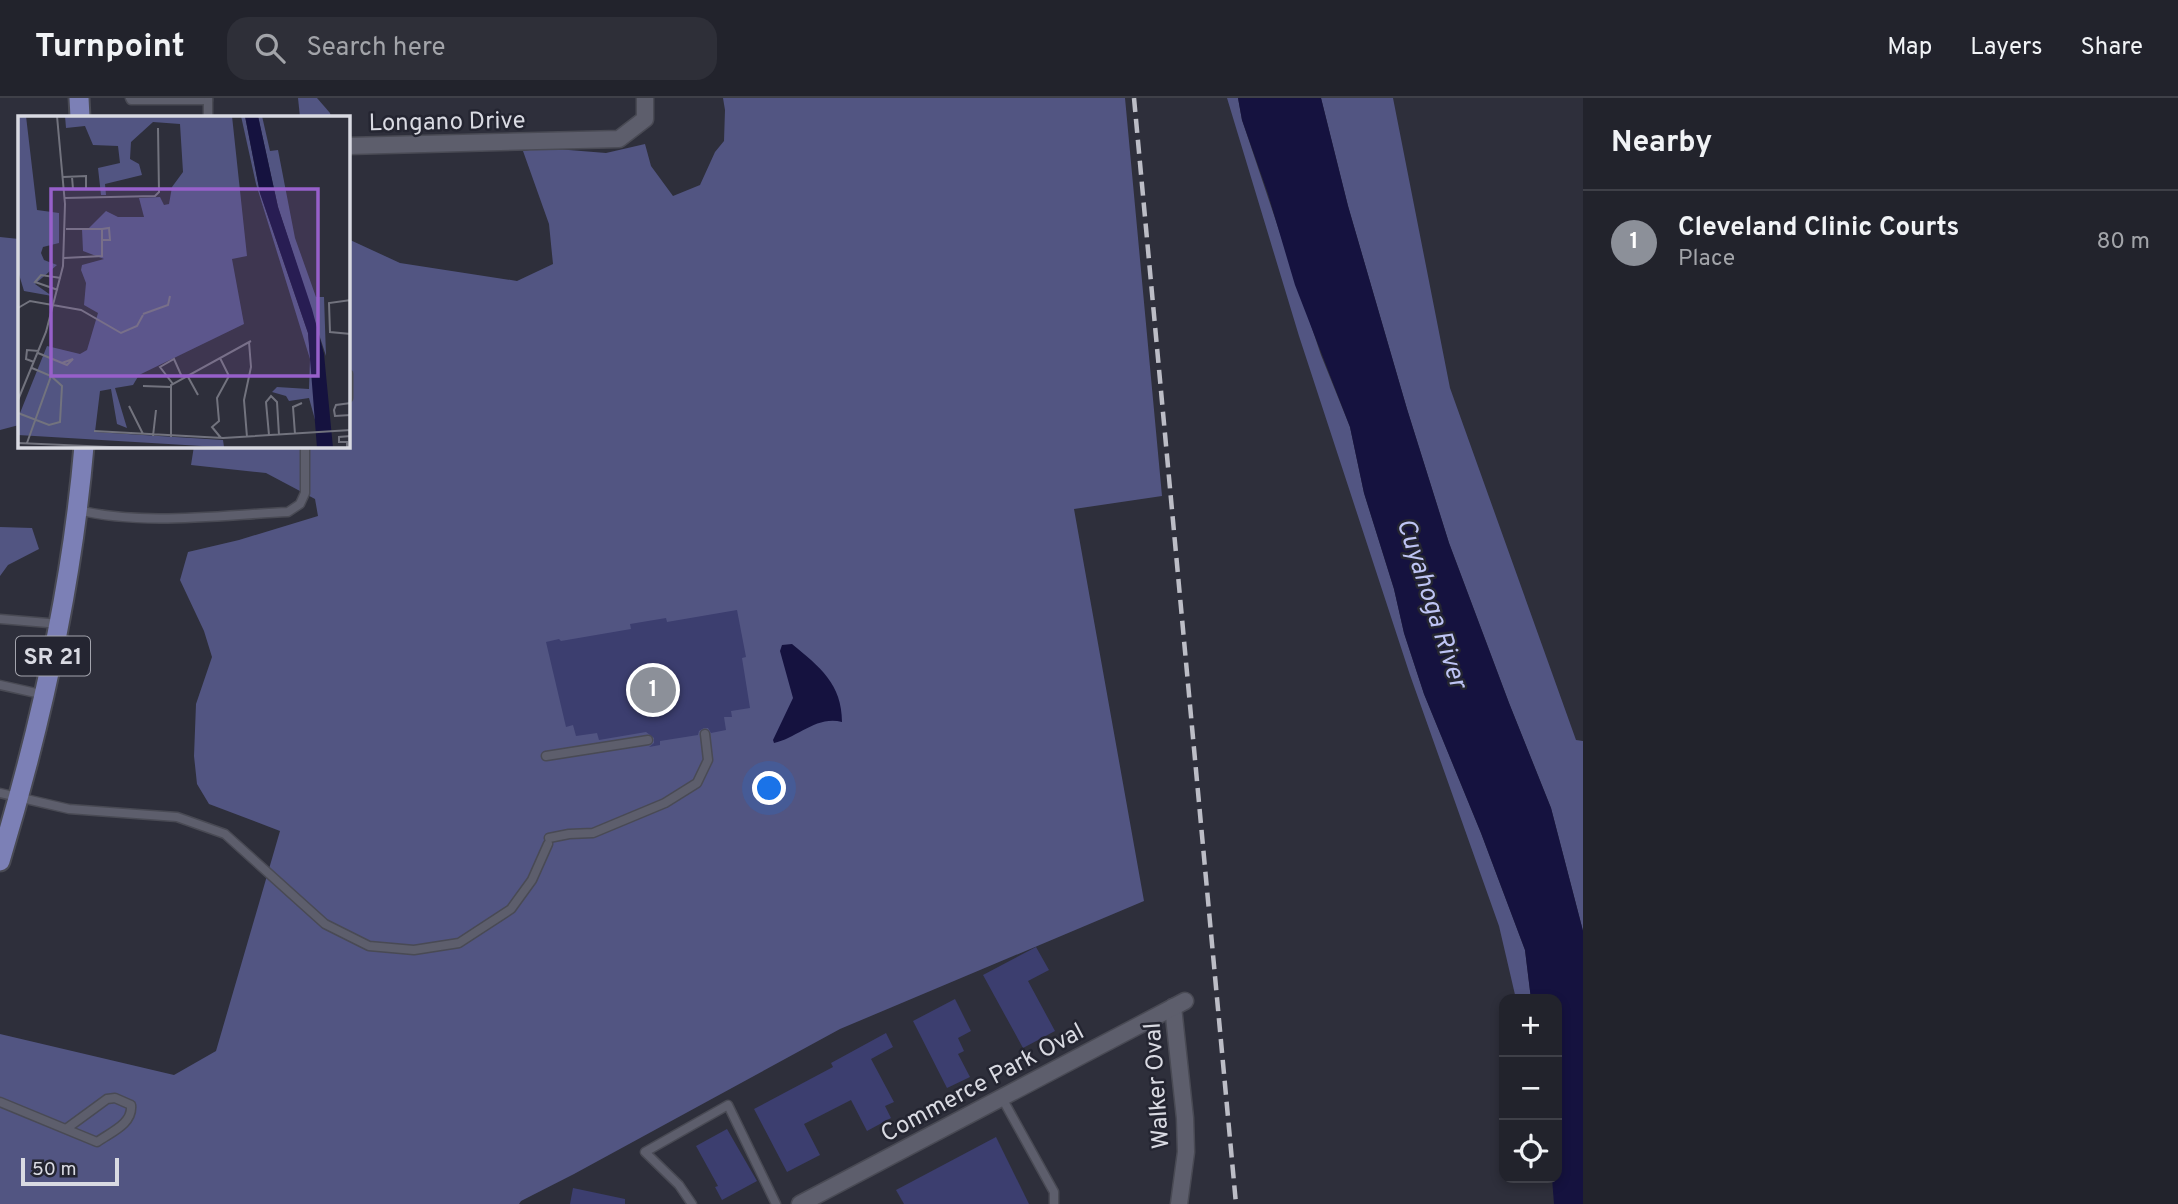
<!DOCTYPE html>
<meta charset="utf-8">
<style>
body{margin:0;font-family:Overpass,sans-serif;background:#2e2f38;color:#f1f3f6}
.controls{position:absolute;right:21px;bottom:21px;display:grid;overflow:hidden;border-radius:14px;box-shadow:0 4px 10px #0003}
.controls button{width:63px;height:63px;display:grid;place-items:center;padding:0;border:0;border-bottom:2px solid #3f4048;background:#22232c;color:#f1f3f6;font:35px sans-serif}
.scale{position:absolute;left:21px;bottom:18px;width:98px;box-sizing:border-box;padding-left:7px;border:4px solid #d9dae2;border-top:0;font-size:19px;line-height:24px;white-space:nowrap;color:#d9dae2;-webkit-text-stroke:5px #242531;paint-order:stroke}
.you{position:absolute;left:770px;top:691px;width:24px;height:24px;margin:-18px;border:5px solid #fff;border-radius:50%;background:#1a73e8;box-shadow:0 0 0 10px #1a73e833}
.badge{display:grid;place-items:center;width:46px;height:46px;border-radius:50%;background:#8c9099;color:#fff;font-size:23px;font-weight:700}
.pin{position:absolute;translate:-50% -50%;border:4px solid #fff;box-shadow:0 2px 7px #0006}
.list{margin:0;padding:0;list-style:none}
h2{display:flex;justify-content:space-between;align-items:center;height:91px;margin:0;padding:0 28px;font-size:30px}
h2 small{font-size:23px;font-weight:400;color:#a2a4a9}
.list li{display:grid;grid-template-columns:46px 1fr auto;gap:21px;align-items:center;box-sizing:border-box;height:105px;padding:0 28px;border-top:2px solid #3f4048}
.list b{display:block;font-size:26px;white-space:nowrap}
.list p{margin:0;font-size:23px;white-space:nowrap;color:#a2a4a9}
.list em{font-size:23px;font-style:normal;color:#a2a4a9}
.icon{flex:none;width:38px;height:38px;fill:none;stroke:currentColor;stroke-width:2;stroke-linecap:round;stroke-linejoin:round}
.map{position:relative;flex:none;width:1583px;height:1106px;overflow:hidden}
header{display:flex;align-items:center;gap:42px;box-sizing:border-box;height:98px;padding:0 35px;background:#22232c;border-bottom:2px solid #3f4048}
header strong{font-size:33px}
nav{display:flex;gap:38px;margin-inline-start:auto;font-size:24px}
.search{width:490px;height:63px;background:#2e2f38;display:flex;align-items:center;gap:18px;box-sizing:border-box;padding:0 24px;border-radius:21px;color:#a2a4a9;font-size:26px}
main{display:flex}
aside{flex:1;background:#22232c}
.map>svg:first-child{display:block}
</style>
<header>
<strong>Turnpoint</strong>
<div class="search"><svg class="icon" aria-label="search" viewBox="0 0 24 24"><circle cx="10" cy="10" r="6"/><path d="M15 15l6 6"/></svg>Search here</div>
<nav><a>Map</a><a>Layers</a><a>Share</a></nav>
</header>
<main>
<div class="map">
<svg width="1583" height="1106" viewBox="0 0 1583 1106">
<rect width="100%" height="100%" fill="#2e2f3b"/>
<g fill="#525582">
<polygon points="298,0 317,0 330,15 331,19 300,19"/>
<polygon points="723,0 1125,0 1162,398 1074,411 1144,803 840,931 574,1076 521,1103 519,1106 0,1106 0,936 174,977 216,953 280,733 209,706 197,686 194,658 196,606 212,559 204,533 180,482 188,454 239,442 318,418 315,401 266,375 191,367 194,348 348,348 348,141 400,165 517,183 553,166 549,126 523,53 544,50 606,55 645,46 651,68 673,98 700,87 715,54 724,43 725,12"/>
<polygon points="1227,0 1238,0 1242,22 1321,257 1350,329 1364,395 1394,491 1404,535 1424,596 1481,735 1525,852 1531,901 1516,901 1499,828 1410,577 1299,238"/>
<polygon points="1321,0 1393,0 1450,290 1576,642 1583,643 1583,833 1551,710 1509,605 1449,445 1407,311 1348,108"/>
<polygon points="0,139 19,141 19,327 0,332"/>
<polygon points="0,429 32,430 39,451 8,467 0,478"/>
</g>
<g fill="#15123f">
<polygon points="1238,0 1321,0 1348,108 1407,311 1449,445 1509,605 1551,710 1583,833 1583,1106 1554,1106 1552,1080 1557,1080 1557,901 1531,901 1525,852 1481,735 1424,596 1404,535 1394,491 1364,395 1350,329 1295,187 1268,96 1242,22"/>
<path d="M792,546C820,569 842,586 842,624C817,617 797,640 774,645L773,642L793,600L780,553L782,547Z"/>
</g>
<g fill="#3c3e6f">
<polygon points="737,512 746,559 742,560 750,610 731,613 732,619 724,619 726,632 711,635 708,630 704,630 699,633 698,637 660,643 660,647 649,649 654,645 654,640 646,634 599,642 597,635 576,638 573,627 566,629 546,544 559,541 561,543 631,531 630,526 666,520 667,524"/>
<polygon points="1036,849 1049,872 1028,883 1055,933 1023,950 983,877"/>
<polygon points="955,901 971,933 958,940 964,953 958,956 970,979 947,990 913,923"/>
<polygon points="886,935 893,949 871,961 894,1004 885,1008 891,1020 867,1033 851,1002 804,1026 820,1057 787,1074 754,1011 833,969 831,965"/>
<polygon points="727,1031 757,1083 722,1102 715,1089 718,1088 696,1048"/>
<polygon points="996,1039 1029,1106 904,1106 896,1092"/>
<polygon points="573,1090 625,1101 625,1106 570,1106"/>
</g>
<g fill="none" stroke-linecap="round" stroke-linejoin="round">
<defs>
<g id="service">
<polyline points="130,0 131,2 208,2 208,0"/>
<polyline points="208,19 208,2"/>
<polyline points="348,276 348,300"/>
<path d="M78,412C144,428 221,417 288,414L300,406L305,395V348"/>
<polyline points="0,521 60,526"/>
<polyline points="0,587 45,597"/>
<polyline points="546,658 648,642"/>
<polyline points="0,695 69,711 177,719 225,736 325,826 369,848 414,852 459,845 511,811 532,782 548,746"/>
<polyline points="549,740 569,736 593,735 665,705 697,685 708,662 705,636"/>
<polyline points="1002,1000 1054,1094 1054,1106"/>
<path d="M0,1004L97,1044C111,1034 133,1026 131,1007L115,1000L107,1001L66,1031"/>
<polyline points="692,1106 679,1087 645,1054 728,1007 776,1106"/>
</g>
<g id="minor">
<polyline points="348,48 619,41 645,21 645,0"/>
<polyline points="1173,909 1185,1020 1186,1054 1179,1106"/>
<polyline points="800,1106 1185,903"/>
</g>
<g id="primary">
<polyline points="79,0 80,19"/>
<path d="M0,763C41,627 72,489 84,348"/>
</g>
</defs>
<use href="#service" stroke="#494a54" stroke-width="11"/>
<use href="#minor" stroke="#494a54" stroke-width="19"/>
<use href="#primary" stroke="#494a54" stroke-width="23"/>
<use href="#service" stroke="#5d5e6c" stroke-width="8"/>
<use href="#minor" stroke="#5d5e6c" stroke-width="16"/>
<use href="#primary" stroke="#7c80b6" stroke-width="19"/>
<polyline stroke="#bcbdc6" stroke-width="4.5" stroke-dasharray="14 7" stroke-linecap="butt" points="1134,0 1236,1106"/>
</g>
<g text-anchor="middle" stroke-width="5" stroke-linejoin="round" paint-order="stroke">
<rect fill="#242531" stroke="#a3a4ad" stroke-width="2" x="16" y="538.5" width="74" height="39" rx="5"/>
<g font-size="23" font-weight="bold" fill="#d9dae2">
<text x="53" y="566">SR 21</text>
</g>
<g font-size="24" fill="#d9dae2" stroke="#242531">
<text transform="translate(447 23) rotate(-1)" y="8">Longano Drive</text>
<text transform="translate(982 984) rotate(-28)" y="8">Commerce Park Oval</text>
<text transform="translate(1156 988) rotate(-94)" y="8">Walker Oval</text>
</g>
<g font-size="26" font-style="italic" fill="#bec4f4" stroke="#242531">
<text transform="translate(1433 505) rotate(72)" y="9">Cuyahoga River</text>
</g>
</g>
<g transform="translate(18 18)">
<rect width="332" height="332" fill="#2e2f3b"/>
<path d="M0,0H8L19,94L41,97V127L25,131L23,137L26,144L39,149L17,168L34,180L6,175L0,155ZM47,0H214L229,140L214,143L226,208L121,259L115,269L97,272L109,312L99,308L93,273L82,275L77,316L205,324L206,331L217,332L0,319V302L29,230L62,238L69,234L80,197L66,189L68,167L63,154L64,149L86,143L65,135L64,113L71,112L88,95L100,101H126L121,82L142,81L146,89L151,88L154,71L165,56L162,8L135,6L113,26L112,43L121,48L124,59L87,68L88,79H83L80,52L102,47L100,30L75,29L67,10L48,12ZM223,0H227L242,77L290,217L299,311L291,282L271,285L268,280L254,276L259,271L291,273L292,243L238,68ZM240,0H244L252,35L260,34L277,122L298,181H306L308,240L260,91Z" fill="#525582"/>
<path d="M227,0H240L260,91L294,193L306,238L315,332H299L290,217L242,77Z" fill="#15123f"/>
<path fill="none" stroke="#72737e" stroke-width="2" d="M45,61L68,60V73H55L54,61M47,82L137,80L141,76L140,12M84,113L91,112L92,124H84M46,142L84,140V113H48M40,174L17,166L23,159L43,162M333,184L311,187L312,216L333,218M0,192L12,185L63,194L103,217L119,210L125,199M125,198L150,189L152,180M20,237L49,249L55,243L44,247M202,242L211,260L199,282L201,305L194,311L203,322M16,246L8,243L9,234L21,235M169,259L180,279M155,268L142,251L156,243L164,261M125,270L153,271M0,284L28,216L45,150L47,88L39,0M333,287L318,289L316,294L317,300L333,299M111,290L125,318M0,297L31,309L42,306L44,270L33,260M76,315L205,322L333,314M277,318L275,291L284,287M251,319L248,286L253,280L259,286L261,319M135,320L138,294M153,321V269L233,225M229,321L226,284L233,251L231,226M0,327L115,332M9,327L33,260L14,252M329,332V326H321V321L333,320"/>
<path fill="#9760ca" fill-opacity="0.15" stroke="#9760ca" stroke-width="3.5" d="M33,73H300V260H33Z"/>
<rect width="332" height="332" fill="none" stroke="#d9dae2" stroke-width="3.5"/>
</g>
</svg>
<div class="controls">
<button>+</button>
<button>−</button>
<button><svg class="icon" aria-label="locate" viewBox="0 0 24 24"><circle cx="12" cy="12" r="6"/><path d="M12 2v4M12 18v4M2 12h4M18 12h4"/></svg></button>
</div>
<div class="scale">50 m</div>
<div class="you"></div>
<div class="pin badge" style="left:653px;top:592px">1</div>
</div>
<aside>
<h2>Nearby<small></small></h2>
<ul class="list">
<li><span class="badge">1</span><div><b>Cleveland Clinic Courts</b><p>Place</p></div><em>80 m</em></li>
</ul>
</aside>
</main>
